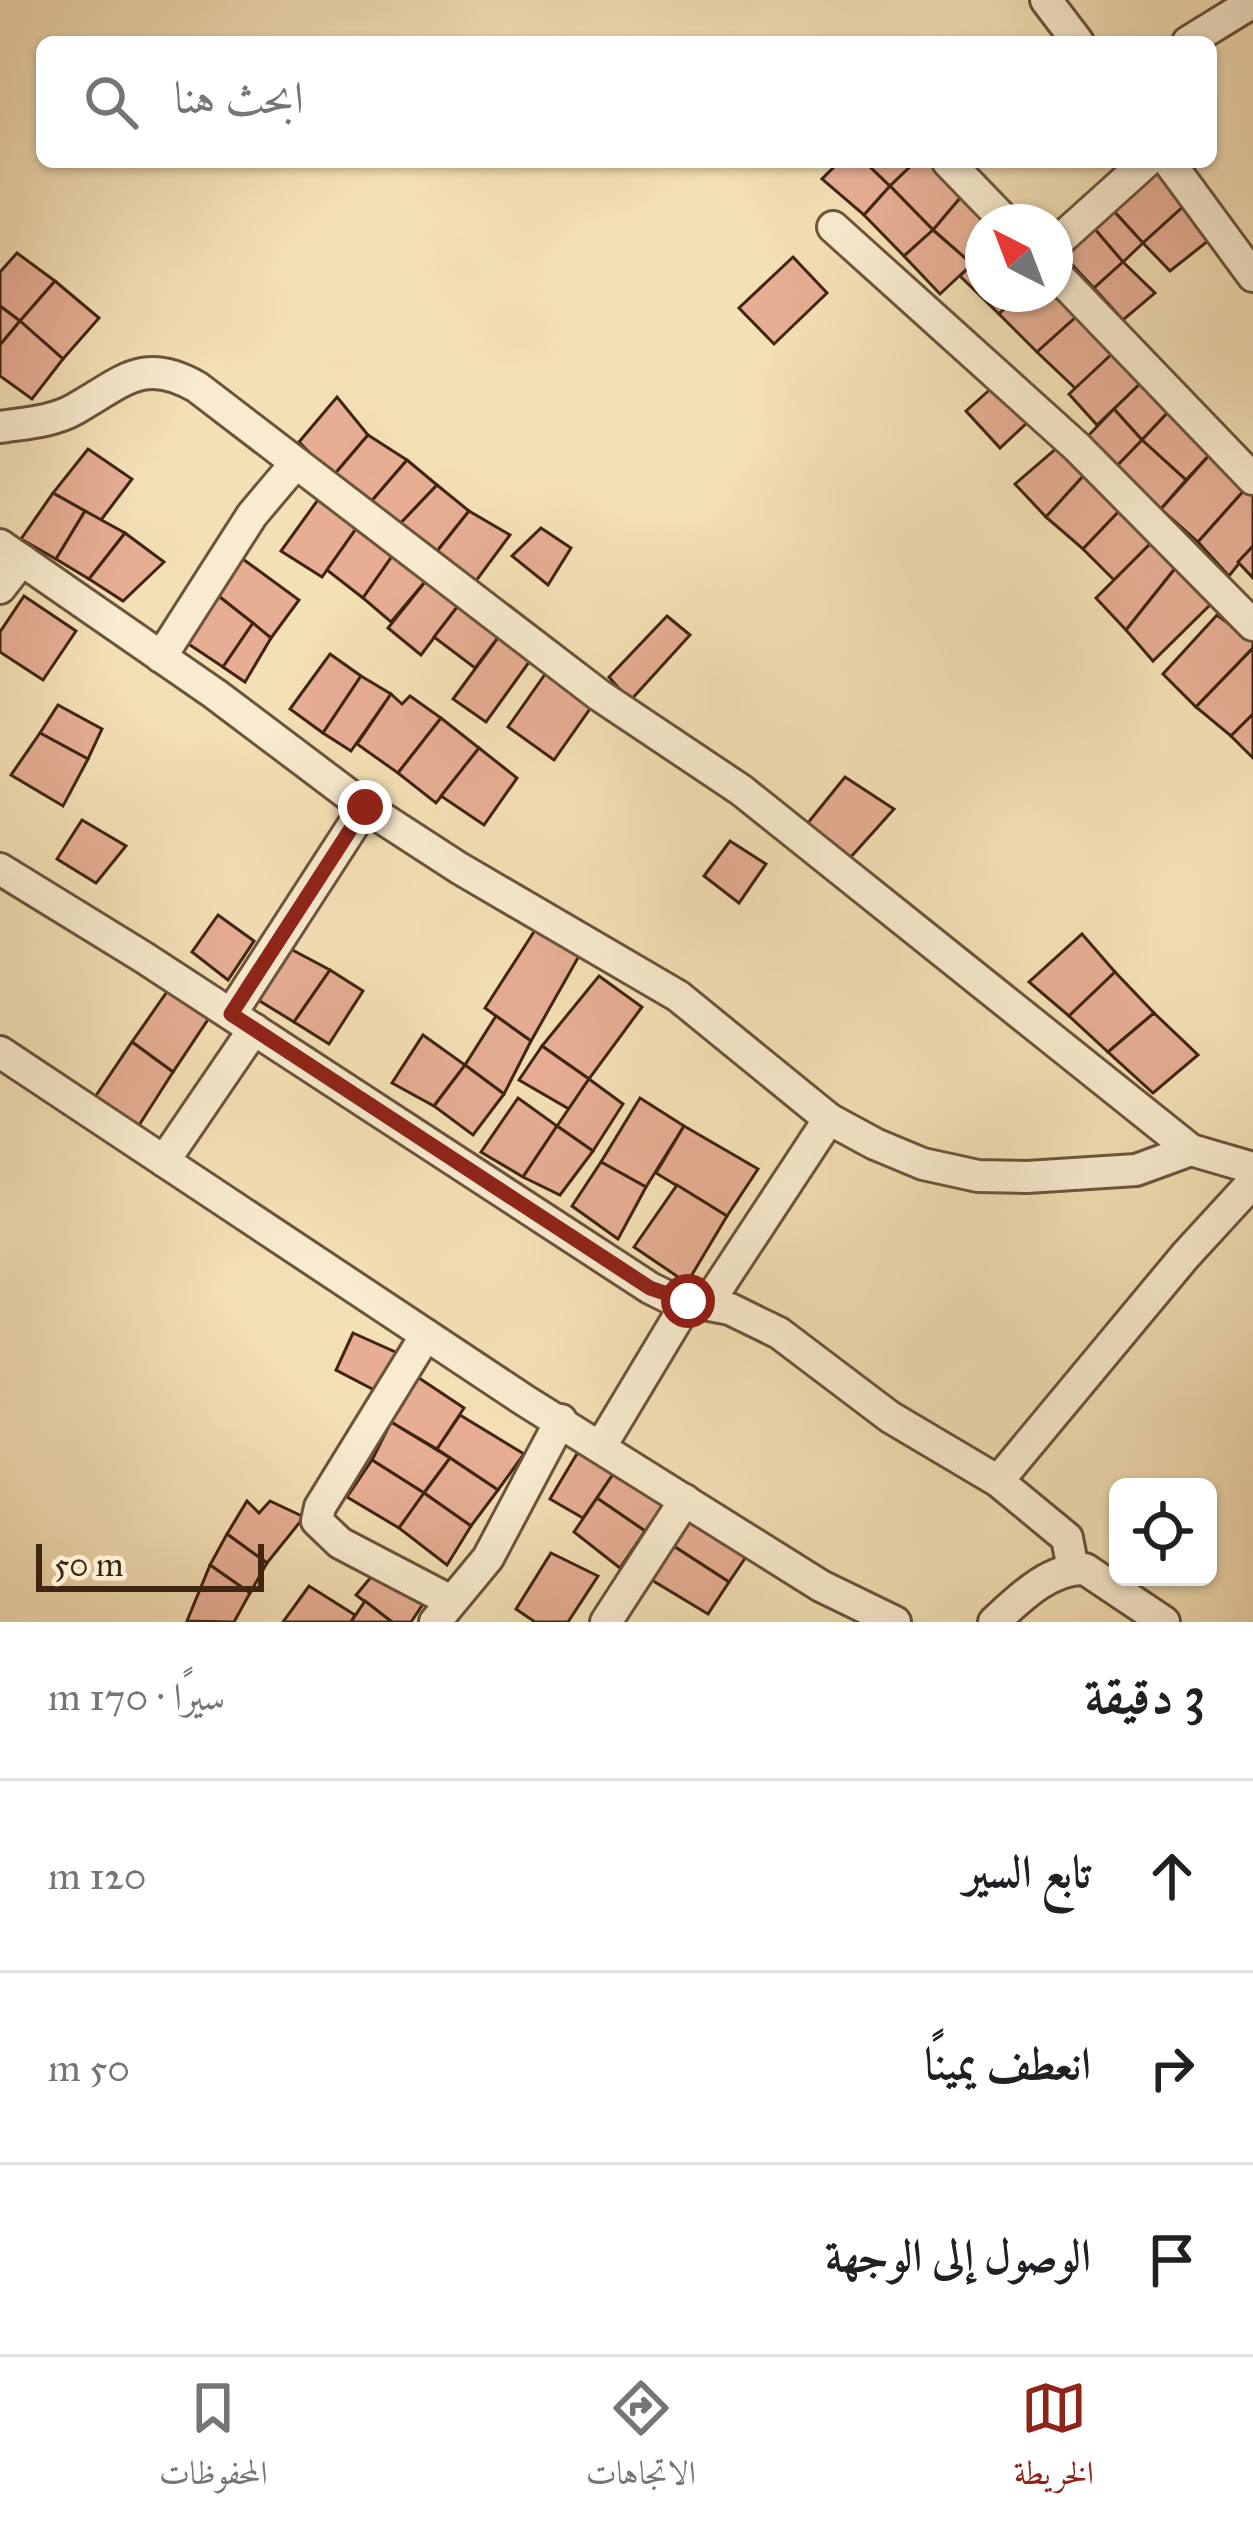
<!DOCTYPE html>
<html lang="ar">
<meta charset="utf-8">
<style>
body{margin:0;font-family:"IM FELL Great Primer",Amiri,serif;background:#f6f6f6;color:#202124;direction:rtl}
.controls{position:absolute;right:36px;bottom:36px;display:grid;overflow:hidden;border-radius:18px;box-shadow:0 3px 9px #0004}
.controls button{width:108px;height:108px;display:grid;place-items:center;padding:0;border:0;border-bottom:3px solid #e0e0e0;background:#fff;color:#202124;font:60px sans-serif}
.compass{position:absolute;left:965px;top:204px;width:108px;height:108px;border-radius:50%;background:#fff;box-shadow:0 3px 9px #0004;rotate:318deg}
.scale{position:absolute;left:36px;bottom:30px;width:228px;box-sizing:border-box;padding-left:12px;border:6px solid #3f2512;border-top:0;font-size:33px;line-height:42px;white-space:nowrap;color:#3f2512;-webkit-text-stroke:9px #f8ebcf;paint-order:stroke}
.stop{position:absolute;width:36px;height:36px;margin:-27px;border:9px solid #8f2418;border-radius:50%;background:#fff}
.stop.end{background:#8f2418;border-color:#fff;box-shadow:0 3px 12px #0008}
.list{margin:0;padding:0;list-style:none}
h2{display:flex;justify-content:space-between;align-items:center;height:156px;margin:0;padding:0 48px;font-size:51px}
h2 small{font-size:39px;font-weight:400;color:#757577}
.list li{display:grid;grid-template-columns:78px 1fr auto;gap:36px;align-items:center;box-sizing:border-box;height:192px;padding:0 48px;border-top:3px solid #e0e0e0}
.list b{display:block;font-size:45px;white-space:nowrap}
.list em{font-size:39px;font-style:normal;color:#757577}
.icon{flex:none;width:66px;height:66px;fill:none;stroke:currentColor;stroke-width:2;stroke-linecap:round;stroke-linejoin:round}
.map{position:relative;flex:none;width:1253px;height:1622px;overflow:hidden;direction:ltr}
.search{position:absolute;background:#fff;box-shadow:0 3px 9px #0004;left:36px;right:36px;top:36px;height:132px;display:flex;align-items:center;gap:30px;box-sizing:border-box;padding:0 42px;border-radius:18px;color:#757577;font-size:45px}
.sheet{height:732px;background:#fff}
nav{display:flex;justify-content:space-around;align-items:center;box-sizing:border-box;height:168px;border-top:3px solid #e0e0e0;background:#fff;font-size:33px;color:#757577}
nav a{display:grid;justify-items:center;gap:6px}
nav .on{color:#8f2418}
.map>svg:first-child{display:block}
</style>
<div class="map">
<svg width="1253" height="1622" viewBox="0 0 1253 1622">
<rect width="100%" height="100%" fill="#f4e0b5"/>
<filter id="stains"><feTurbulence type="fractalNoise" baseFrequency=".00167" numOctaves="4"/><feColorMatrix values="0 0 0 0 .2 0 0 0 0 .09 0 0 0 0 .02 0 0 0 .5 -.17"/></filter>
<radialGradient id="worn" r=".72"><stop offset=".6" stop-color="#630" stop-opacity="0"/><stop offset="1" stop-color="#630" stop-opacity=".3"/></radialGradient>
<g fill="#e7ae94" stroke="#3f2512" stroke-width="3">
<polygon points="839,162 865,162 890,186 864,215 822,179"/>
<polygon points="865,162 915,162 890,186"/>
<polygon points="915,162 929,162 961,197 933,230 890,186"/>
<polygon points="1156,167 1185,205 1143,243 1111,208"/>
<polygon points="890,186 933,230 904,256 864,215"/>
<polygon points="961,197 985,222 983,254 972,264 933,230"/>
<polygon points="1185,205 1208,241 1170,271 1143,243"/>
<polygon points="1111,208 1143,243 1123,262 1093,227"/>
<polygon points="1093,227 1123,262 1094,288 1062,254"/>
<polygon points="933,230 972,264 940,294 904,256"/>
<polygon points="17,253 55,281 20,321 0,306 0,272"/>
<polygon points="983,254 983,294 1019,294 999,314 960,276"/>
<polygon points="793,257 827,293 774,344 739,308"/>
<polygon points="1123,262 1155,293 1123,320 1094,288"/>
<polygon points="55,281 99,318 63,359 20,321"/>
<polygon points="1019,294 1054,294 1076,317 1037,352 999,314"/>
<polygon points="0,306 20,321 0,345"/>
<polygon points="1076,317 1114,352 1076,389 1037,352"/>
<polygon points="20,321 63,359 32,399 0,376 0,345"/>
<polygon points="1114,352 1144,380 1097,425 1069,394"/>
<polygon points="1144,380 1171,409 1142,440 1114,409"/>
<polygon points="995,385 1029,421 1000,448 966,411"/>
<polygon points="337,397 368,435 333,476 299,442"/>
<polygon points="1114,409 1142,440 1115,468 1087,437"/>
<polygon points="1171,409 1213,451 1186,480 1142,440"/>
<polygon points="368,435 407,460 369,504 333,476"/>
<polygon points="1142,440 1186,480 1161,509 1115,468"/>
<polygon points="1059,446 1085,474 1046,517 1015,484"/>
<polygon points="88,449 132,479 101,520 53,493"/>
<polygon points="1213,451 1248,486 1198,542 1161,509"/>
<polygon points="407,460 437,485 396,528 369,504"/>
<polygon points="1085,474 1123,507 1083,549 1046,517"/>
<polygon points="437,485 469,511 434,555 396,528"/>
<polygon points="1248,486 1253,492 1253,546 1229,576 1198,542"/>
<polygon points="53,493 85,511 56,559 21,539"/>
<polygon points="320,497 358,526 322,577 281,551"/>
<polygon points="1123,507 1152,542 1114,580 1083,549"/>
<polygon points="85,511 125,533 89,579 56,559"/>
<polygon points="469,511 510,535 473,585 434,555"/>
<polygon points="358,526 395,552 363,598 327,570"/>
<polygon points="541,528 571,548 548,585 512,556"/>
<polygon points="125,533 164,562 123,601 89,579"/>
<polygon points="1152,542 1177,566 1126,630 1096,598"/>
<polygon points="1253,546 1253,578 1238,562"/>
<polygon points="395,552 429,577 391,622 363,598"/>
<polygon points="240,557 299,600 271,638 216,594"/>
<polygon points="1177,566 1211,604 1153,661 1126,630"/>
<polygon points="429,577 461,602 421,655 388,628"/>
<polygon points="216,594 253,623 223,667 187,643"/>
<polygon points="24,596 76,631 43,680 0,652 0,632"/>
<polygon points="461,602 500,635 475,668 434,637"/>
<polygon points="1217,615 1253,642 1253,648 1196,707 1163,674"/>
<polygon points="667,616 690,635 630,701 609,677"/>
<polygon points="253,623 271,638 245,682 223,667"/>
<polygon points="500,635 532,658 486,722 453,699"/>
<polygon points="1253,648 1253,714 1231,736 1196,707"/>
<polygon points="330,654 361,676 323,733 290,709"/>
<polygon points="548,670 594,703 554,760 508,727"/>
<polygon points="361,676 391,694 351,751 323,733"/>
<polygon points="391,694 402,704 410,696 441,718 398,773 357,744"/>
<polygon points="58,705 102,729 88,759 40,733"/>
<polygon points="1253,714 1253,758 1231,736"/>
<polygon points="441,718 479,748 436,803 398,773"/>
<polygon points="40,733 88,759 63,806 11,775"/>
<polygon points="479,748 517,778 484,825 441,796"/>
<polygon points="845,777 894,809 850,858 807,824"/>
<polygon points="82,820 126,846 96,883 57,859"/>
<polygon points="730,841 766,864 739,903 704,876"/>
<polygon points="218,915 254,941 228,980 192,952"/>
<polygon points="537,927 579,956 531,1041 485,1008"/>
<polygon points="1082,934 1115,972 1069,1016 1029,982"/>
<polygon points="285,946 330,970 294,1022 250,995"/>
<polygon points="330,970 363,991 329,1044 294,1022"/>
<polygon points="1115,972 1154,1013 1108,1052 1069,1016"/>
<polygon points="599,976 642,1007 589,1079 542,1046"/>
<polygon points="173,983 213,1012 173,1072 132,1042"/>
<polygon points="1154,1013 1198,1055 1153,1093 1108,1052"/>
<polygon points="496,1016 531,1041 504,1094 465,1065"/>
<polygon points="423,1035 465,1065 434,1106 392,1083"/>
<polygon points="132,1042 173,1072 136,1130 93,1100"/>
<polygon points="542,1046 589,1079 569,1109 519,1080"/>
<polygon points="465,1065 504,1094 473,1135 434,1106"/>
<polygon points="589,1079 623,1104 593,1151 557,1126"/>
<polygon points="518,1098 557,1126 523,1177 481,1152"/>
<polygon points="640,1098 684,1126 646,1187 601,1162"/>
<polygon points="557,1126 593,1151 560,1195 523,1177"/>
<polygon points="684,1126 758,1169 727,1216 656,1173"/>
<polygon points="601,1162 646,1187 618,1239 572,1206"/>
<polygon points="677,1185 727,1216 687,1283 634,1247"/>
<polygon points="353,1333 402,1355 380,1393 336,1370"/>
<polygon points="416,1376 464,1408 437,1449 391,1422"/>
<polygon points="460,1415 524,1454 498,1490 437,1449"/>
<polygon points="391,1422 450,1458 424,1493 372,1460"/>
<polygon points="581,1447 618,1467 583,1518 550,1499"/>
<polygon points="450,1458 498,1490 471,1526 424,1493"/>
<polygon points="372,1460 424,1493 399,1528 347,1497"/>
<polygon points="618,1467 668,1499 645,1531 597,1498"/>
<polygon points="424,1493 471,1526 447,1565 399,1528"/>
<polygon points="597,1498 645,1531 620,1568 574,1532"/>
<polygon points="247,1501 259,1513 270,1501 304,1517 267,1563 227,1534"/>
<polygon points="692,1514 750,1551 729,1582 672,1545"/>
<polygon points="227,1534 267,1563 250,1593 210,1565"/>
<polygon points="672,1545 729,1582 708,1614 650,1579"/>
<polygon points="551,1553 598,1576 568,1622 535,1622 516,1609"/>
<polygon points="210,1565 250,1593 234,1622 187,1621"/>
<polygon points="377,1570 427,1598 411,1622 392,1622 356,1595"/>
<polygon points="309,1586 355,1615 351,1622 283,1622"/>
<polygon points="365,1601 392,1622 351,1622"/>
</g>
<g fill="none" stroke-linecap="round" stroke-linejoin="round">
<defs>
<g id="minor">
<polyline points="1046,0 1078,42"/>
<polyline points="1188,42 1253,2"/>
<polyline points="948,162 1006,222"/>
<polyline points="1169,162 1253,276"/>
<polyline points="833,227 1077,447 1253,625"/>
<polyline points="1055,244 1146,162"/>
<polyline points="1055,273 1253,479"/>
<path d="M0,427C26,423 52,422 75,409C123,382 143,356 197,387L599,695L741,790L1191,1150L1253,1168"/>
<polyline points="0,545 215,694 365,807 459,868 678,996 829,1119 875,1144 923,1164 978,1176 1027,1177 1136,1170 1191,1150"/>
<polyline points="0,588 22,560"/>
<polyline points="161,657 252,515 295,464"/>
<polyline points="0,869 143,957 650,1288 668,1297 730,1309 779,1333 890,1417 998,1481 1067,1538 1073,1569"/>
<polyline points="231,1014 365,807"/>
<polyline points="0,1052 524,1400 821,1586 895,1622"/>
<polyline points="164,1161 254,1029"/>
<polyline points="708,1303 829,1119"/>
<polyline points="426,1335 320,1507 317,1521 340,1543 449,1600"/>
<polyline points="601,1446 688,1301"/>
<polyline points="998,1481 1185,1256 1253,1182"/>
<polyline points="435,1622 488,1558 561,1420"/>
<polyline points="606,1622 685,1500"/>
<path d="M994,1622C1019,1599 1049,1568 1085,1569L1164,1622"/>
</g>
</defs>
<use href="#minor" stroke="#6c543b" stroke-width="36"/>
<use href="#minor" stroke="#f8ebcf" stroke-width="30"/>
</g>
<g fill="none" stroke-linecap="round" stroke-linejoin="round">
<polyline stroke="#8f2418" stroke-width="15" points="365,807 231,1014 650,1288 688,1301"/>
</g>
<rect width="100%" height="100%" filter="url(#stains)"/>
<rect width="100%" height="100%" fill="url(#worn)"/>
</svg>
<div class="controls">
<button><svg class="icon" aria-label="locate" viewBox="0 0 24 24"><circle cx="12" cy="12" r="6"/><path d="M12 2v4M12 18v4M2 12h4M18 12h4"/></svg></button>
</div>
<svg class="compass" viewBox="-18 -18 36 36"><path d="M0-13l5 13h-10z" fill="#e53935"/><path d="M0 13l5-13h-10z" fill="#757577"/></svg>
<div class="scale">50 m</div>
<div class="stop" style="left:688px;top:1301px"></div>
<div class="stop end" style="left:365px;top:807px"></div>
<div class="search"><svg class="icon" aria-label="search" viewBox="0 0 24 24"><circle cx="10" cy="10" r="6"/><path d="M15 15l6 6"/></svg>ابحث هنا</div>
</div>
<section class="sheet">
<h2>3 دقيقة<small>سيرًا · 170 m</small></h2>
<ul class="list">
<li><svg class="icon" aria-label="ahead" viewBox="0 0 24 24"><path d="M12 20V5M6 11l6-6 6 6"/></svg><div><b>تابع السير</b></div><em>120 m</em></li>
<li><svg class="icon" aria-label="right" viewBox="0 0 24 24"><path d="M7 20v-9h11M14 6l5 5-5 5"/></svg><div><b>انعطف يمينًا</b></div><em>50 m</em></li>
<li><svg class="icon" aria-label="arrive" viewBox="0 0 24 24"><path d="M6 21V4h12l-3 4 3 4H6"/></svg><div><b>الوصول إلى الوجهة</b></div></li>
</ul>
</section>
<nav>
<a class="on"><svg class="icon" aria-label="map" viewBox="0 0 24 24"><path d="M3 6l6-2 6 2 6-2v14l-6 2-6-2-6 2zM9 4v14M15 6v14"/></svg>الخريطة</a>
<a><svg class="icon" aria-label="directions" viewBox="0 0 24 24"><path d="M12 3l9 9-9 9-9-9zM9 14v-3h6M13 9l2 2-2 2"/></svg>الاتجاهات</a>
<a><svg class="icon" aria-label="saved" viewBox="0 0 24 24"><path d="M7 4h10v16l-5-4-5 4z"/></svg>المحفوظات</a>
</nav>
